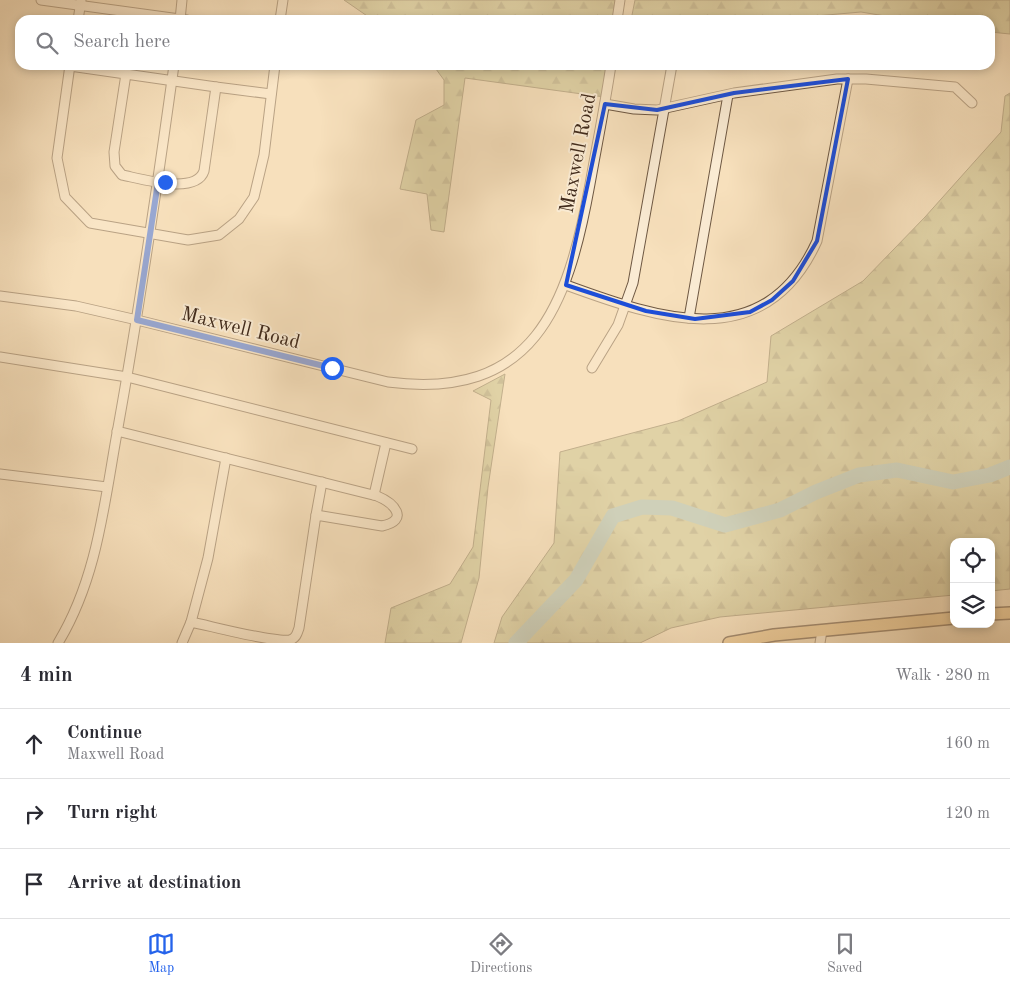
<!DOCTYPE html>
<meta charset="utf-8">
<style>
body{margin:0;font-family:"Old Standard TT",serif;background:#f7f7f7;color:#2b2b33}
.controls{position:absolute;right:15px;bottom:15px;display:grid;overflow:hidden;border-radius:10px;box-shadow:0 2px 8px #0003}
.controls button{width:45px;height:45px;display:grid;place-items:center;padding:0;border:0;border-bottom:1px solid #e1e1e2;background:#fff;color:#2b2b33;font:25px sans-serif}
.stop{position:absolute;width:15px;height:15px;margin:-11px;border:4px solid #2563eb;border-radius:50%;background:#fff}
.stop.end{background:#2563eb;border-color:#fff;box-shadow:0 1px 5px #0008}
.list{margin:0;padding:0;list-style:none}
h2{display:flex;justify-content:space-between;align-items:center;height:65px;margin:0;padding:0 20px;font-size:21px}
h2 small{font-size:16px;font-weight:400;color:#7c7c81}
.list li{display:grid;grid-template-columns:32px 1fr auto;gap:15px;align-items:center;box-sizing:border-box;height:70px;padding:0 20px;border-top:1px solid #e1e1e2}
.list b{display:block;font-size:19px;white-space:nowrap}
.list p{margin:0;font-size:16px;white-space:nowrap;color:#7c7c81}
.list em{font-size:16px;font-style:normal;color:#7c7c81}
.icon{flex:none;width:28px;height:28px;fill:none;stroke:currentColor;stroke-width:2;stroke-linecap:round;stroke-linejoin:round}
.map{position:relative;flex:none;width:1010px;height:643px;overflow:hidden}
.search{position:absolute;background:#fff;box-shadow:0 2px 8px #0003;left:15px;right:15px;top:15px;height:55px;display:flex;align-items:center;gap:12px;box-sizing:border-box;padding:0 18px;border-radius:15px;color:#7c7c81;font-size:19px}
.sheet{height:275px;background:#fff}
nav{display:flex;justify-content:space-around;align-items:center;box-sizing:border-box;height:70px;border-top:1px solid #e1e1e2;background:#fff;font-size:14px;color:#7c7c81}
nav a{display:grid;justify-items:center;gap:2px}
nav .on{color:#2563eb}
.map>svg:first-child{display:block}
</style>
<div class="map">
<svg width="1010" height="643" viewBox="0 0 1010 643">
<defs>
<pattern id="forest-firs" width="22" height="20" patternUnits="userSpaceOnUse" patternTransform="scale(1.25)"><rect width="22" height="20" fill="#c3c08c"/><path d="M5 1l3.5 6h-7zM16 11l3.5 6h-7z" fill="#a09c72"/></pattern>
</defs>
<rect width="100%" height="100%" fill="#f7e0bc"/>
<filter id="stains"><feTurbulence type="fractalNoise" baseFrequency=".004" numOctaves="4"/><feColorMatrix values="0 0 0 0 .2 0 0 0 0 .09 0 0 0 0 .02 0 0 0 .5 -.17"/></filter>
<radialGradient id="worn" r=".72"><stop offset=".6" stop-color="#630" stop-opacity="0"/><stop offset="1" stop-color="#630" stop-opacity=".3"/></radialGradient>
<g fill="url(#forest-firs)" stroke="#827554">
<polygon points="344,0 621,0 617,20 373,20"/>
<polygon points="635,0 1010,0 1010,34 990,32 990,20 909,20 861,12 770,20 631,20"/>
<polygon points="433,65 609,65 604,97 465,78 444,232 431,230 427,194 400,189 416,120 444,105 444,80"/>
<polygon points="1010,93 1010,589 991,591 991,542 954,542 954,595 720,617 671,628 640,643 494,643 502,617 554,543 560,452 678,421 767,382 771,336 863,281 925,217 1001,132 1005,96"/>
<polygon points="505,374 488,487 479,578 461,643 385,643 391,608 450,584 473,547 491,400 473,391"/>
</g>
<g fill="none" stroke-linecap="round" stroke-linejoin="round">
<polyline stroke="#9ebcb6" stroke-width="15" points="516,643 576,580 613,516 642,507 672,508 725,525 780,510 816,492 859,475 897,470 953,482 990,475 1010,467"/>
<defs>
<g id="minor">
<polyline points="41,0 187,20"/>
<polyline points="78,20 81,1"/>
<polyline points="180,20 182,0"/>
<polyline points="280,20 283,0"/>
<polyline points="617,20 620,0"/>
<polyline points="70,65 57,158 65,197 90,223 188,240 219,235 239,219 254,197 264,155 275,65"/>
<path d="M70,66C119,73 167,80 216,87L204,171C196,195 142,179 122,175L115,166L114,152L126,74"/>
<polyline points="216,87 271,94"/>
<polyline points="605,104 634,109 657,110 734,93 837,79 866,79 955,87 972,103"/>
<path d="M566,285C659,319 765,356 817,241L848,79"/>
<path d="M0,296L76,306L137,320L388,382C534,401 568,306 590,184C597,145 605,105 611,65"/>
<polyline points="689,318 728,95"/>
<polyline points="0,357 127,377 412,449"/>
<polyline points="592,368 618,325 633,283 672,65"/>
<path d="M117,431L377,496C394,503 410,520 382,526L316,515L299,628C297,634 296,638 290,640C274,643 211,626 191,622L182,643"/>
<polyline points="0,474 107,487"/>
<polyline points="374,495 386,443"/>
<polyline points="316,515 322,482"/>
<polyline points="191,622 208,558 226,458"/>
<path d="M58,643C97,579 104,505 117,433C139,311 157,188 174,65"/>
<polyline points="820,643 822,631"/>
</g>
<g id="major">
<polyline points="991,614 1010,613"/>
<polyline points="729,643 774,635 954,618"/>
</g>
</defs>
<use href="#minor" stroke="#6e5843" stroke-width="11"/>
<use href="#major" stroke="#402a1b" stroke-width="14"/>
<use href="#minor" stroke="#faebd3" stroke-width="9"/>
<use href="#major" stroke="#ecc07e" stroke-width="11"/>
</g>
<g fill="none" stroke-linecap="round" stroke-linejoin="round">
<polyline stroke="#2563eb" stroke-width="6" points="165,182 158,182 137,320 332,368"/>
</g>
<path d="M0 0H1010V643H0ZM848,79L817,241L793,281L772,300L750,312L695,319L646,311L566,285L605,104L657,110L734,93Z" fill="#f7e0bc" fill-opacity=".55" fill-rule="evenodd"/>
<path fill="none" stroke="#1d4ed8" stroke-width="4" stroke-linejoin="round" d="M848,79L817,241L793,281L772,300L750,312L695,319L646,311L566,285L605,104L657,110L734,93Z"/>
<g text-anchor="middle" stroke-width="4" stroke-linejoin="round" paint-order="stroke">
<g font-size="20" fill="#402a1b" stroke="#faebd3">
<text transform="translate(577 153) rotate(-79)" y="7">Maxwell Road</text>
<text transform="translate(241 327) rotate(14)" y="7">Maxwell Road</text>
</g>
</g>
<rect width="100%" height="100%" filter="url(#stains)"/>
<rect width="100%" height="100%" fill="url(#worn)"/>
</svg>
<div class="controls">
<button><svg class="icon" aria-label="locate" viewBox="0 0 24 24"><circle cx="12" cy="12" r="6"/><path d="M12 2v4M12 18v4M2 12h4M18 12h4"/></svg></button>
<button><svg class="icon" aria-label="layers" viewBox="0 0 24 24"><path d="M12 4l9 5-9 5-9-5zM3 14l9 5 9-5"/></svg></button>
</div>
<div class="stop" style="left:332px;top:368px"></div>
<div class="stop end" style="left:165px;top:182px"></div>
<div class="search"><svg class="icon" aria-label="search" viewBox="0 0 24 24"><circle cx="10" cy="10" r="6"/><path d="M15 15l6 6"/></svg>Search here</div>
</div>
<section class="sheet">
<h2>4 min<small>Walk · 280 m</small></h2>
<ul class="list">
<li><svg class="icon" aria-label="ahead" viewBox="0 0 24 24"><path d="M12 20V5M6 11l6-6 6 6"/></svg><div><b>Continue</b><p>Maxwell Road</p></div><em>160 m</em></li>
<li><svg class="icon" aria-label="right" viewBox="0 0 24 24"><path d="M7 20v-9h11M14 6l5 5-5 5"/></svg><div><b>Turn right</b></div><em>120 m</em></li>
<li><svg class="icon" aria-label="arrive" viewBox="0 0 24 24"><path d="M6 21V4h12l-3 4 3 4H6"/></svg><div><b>Arrive at destination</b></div></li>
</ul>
</section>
<nav>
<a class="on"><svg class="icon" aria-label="map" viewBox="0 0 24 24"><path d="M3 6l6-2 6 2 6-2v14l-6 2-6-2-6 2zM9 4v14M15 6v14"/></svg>Map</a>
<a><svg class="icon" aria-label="directions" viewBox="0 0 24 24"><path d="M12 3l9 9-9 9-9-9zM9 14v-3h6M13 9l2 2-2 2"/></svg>Directions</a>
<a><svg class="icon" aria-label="saved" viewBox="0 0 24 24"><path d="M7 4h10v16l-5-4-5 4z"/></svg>Saved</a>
</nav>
